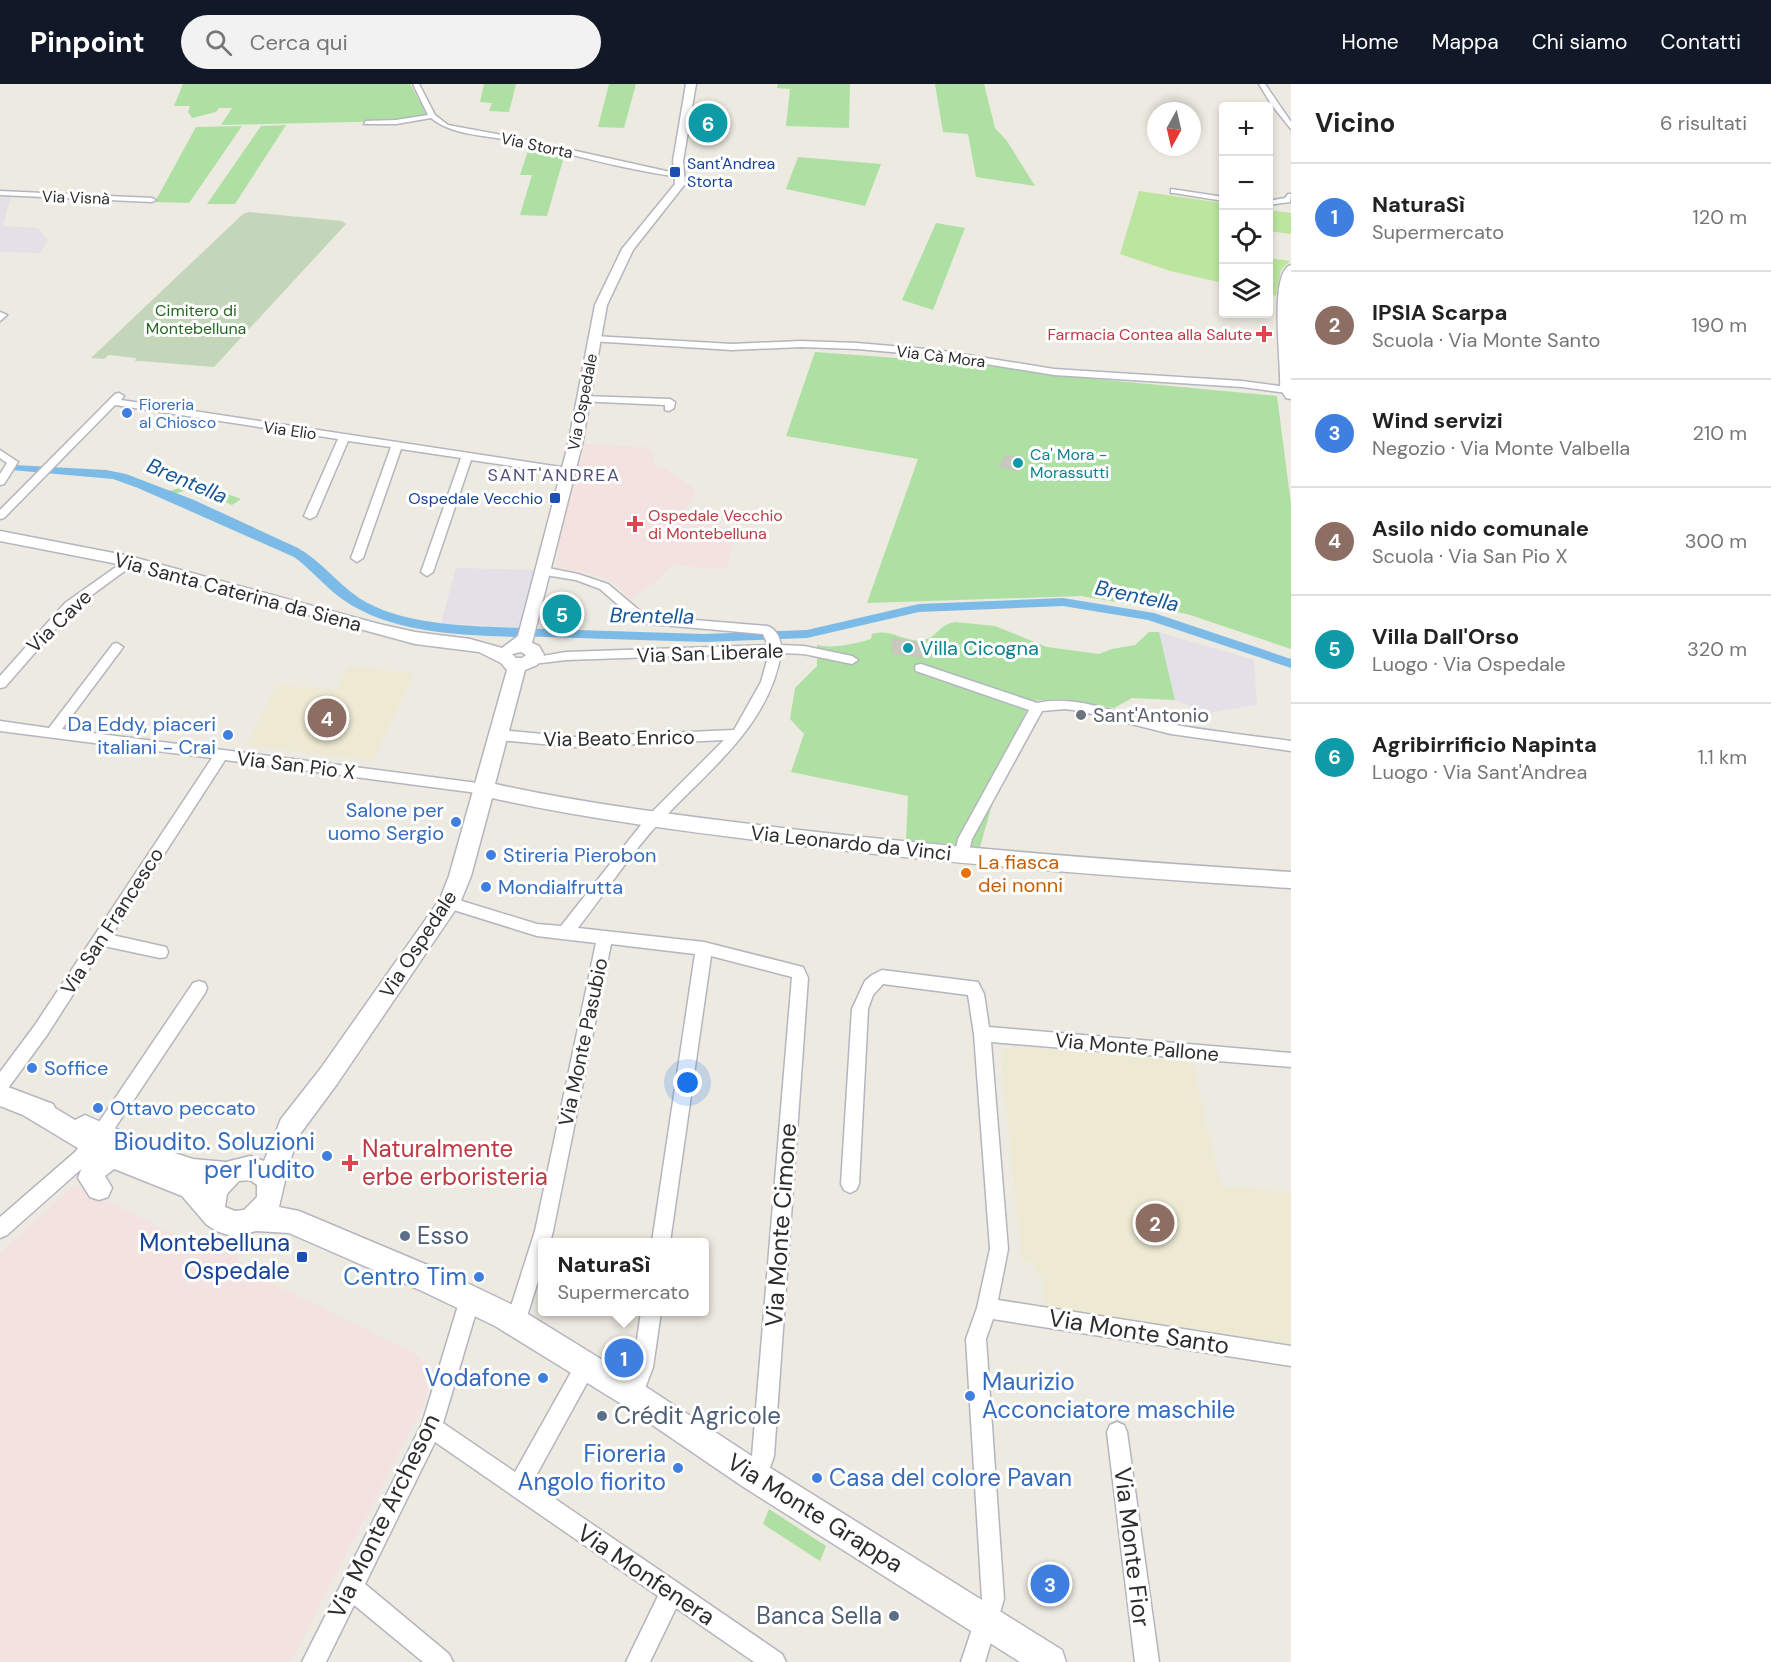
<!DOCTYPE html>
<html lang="it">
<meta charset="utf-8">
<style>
body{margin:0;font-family:"DM Sans",sans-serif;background:#f2f2f2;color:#222}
.controls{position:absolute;right:18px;top:18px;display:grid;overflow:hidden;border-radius:6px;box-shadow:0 3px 9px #0003}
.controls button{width:54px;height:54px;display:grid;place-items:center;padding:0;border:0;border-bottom:2px solid #e0e0e0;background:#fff;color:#222;font:30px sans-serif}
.compass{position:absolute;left:1147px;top:18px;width:54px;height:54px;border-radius:50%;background:#fff;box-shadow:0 3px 9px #0003;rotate:188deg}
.you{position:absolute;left:688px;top:999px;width:21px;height:21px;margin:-15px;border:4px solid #fff;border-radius:50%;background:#1a73e8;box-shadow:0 0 0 9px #1a73e833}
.badge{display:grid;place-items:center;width:39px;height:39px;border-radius:50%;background:#111827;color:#fff;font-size:20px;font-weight:700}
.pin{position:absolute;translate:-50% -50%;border:3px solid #fff;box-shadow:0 2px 6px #0006}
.popup{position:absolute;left:538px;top:1154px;width:171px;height:78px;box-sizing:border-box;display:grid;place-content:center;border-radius:6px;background:#fff;filter:drop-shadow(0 2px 4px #0005);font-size:20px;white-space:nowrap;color:#767676}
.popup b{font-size:22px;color:#222}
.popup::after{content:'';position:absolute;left:50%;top:100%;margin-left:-12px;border:12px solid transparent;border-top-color:#fff}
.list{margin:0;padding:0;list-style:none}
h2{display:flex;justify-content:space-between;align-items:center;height:78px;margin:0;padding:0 24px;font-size:26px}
h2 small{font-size:20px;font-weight:400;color:#767676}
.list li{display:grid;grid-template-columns:39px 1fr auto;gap:18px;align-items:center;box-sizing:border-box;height:108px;padding:0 24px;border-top:2px solid #e0e0e0}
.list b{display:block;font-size:22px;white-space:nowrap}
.list p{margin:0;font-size:20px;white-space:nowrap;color:#767676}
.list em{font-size:20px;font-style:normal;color:#767676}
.icon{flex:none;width:33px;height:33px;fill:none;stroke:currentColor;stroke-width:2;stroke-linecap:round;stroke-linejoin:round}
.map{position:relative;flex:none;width:1291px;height:1578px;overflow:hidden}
header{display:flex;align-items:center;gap:36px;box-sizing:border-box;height:84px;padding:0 30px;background:#111827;color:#fff}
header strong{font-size:28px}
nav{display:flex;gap:33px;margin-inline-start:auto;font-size:21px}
.search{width:420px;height:54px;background:#f2f2f2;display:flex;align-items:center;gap:15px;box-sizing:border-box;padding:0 21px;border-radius:33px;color:#767676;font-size:22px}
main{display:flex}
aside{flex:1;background:#fff}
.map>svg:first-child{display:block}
</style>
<header>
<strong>Pinpoint</strong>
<div class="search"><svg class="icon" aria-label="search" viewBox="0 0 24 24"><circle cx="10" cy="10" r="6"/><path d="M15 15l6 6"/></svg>Cerca qui</div>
<nav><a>Home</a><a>Mappa</a><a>Chi siamo</a><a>Contatti</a></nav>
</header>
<main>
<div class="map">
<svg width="1291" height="1578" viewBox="0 0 1291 1578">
<rect width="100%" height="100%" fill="#edeae1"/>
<g fill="#e3e1e7">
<polygon points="0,111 11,112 3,142 38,144 48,156 40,169 0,168"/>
<polygon points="456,484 536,486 522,544 441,539"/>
<polygon points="1159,548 1254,576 1257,621 1209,629 1175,616"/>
</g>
<g fill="#ede9d2">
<polygon points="349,582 413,590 373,677 247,661 277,601 337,606"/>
<polygon points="1013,962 1192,978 1221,1102 1291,1109 1291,1264 1045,1225 1043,1195 1031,1178 1022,1176 1001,970 1007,964"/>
</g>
<g fill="#f3e2df">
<polygon points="584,360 646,363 654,370 652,381 664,384 696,406 681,436 736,444 726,485 672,481 653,500 629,515 618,502 608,496 593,490 556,483 561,445"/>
<polygon points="74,1101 194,1161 214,1169 229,1167 237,1171 241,1181 269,1198 416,1270 427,1285 429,1302 423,1322 290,1578 0,1578 0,1169"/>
</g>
<g fill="#ade0a2">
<polygon points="183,0 410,0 428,31 396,37 221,41 232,24 219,24 216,28 192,34 188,28 190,22 174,22"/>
<polygon points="484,0 516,0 509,28 489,27 492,19 480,18"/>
<polygon points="609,0 636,0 624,44 598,43"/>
<polygon points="778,0 850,0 849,44 786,42 790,5 777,4"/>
<polygon points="935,0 984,0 995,44 1007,57 1035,102 976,93 968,50 943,48"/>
<polygon points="286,41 235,120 207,120 261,42"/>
<polygon points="242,42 189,119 155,118 196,43"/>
<polygon points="530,61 565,69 547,132 520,131 532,91 520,91"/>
<polygon points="798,73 881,80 865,122 786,105"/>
<polygon points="936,139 965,144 933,226 902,216"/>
<polygon points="815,268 965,279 1074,293 1277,312 1291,420 1291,565 1187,530 1081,512 867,519 918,375 786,352"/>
<polygon points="188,402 214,405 241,415 232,421 191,404 175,410 169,407"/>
<path d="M955,538L995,542L1047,563L1099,570L1112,565L1135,561L1149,548H1159L1175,616L1132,614L1114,624L1061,615L1031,617L1008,665L980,763L906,756L908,712L791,688L804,650L790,635L795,604L817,582V561C834,565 854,560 871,555L872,550C893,544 903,559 923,556C939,553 937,541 955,538Z"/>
<polygon points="769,1425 826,1462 820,1477 763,1440"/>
</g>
<polygon fill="#c3d6b9" points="249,128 342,137 346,140 214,283 141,277 135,277 136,274 109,271 104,275 91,274 243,130"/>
<g fill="#bce69f">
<polygon points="1139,107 1223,119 1223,199 1170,187 1120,170"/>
<polygon points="1268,126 1291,129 1291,150 1269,147"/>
<polygon points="1268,174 1290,177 1281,186 1276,212 1269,210"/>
</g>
<path fill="#7cbae7" d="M14,381L106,386L126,390L194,416L298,464C321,477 337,499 359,514C402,542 471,542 522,544L519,553C460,551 392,550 342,515C325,503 311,485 294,473L138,404L113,395L11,386Z"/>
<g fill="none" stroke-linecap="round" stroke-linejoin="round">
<polygon fill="#7cbae7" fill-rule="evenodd" points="1063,514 1154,529 1291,575 1291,584 1148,536 1063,522 919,528 807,554 704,558 514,552 508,548 514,544 704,550 807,546 919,520"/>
</g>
<g fill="#c9c8bf" stroke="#c9c6ba" stroke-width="1.5">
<polygon points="1006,371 1024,376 1018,387 1000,382"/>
<polygon points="548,522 577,522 575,537 546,537"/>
<polygon points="893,555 923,559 922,573 892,569"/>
</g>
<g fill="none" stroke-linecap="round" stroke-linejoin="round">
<defs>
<g id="street">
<path d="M413,0H419L435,31L448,41L513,53L684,91L680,93C624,86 569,69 513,57C486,51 453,52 431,34L396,40H364L366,37L396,36L428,31Z"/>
<polygon points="1259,0 1265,0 1291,38 1291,45 1271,20"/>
<polygon points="1171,105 1224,113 1224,117 1174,109 1171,109"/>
<polygon points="0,107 152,114 156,116 152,118 0,111"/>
<polygon points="1288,110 1291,110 1290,118 1268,121 1268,117 1285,114"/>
<polygon points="0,228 7,231 0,237"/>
<polygon points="594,252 732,260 801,257 857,259 937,266 1054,285 1242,297 1287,303 1290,304 1291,307 1287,309 1242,303 1054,291 937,272 857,265 801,263 732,266 591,257 589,255"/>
<polygon points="119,309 124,312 121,316 567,384 572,387 567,390 471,376 433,488 427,492 421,488 461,374 401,365 363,474 357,478 351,474 391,363 348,357 316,432 310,435 304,432 338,355 115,321 4,434 0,435 0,426 115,310"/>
<polygon points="583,312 670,315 675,318 674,324 669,327 665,326 665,321 579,317 579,313"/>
<polygon points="0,366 18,378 4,400 0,401 0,390 7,379 0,374"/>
<polygon points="130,473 134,474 134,480 73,525 5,603 0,604 0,592 65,519"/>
<path d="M543,483L578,490L608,500L646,532L767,542C775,544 780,553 781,561L804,562L852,572L858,576L852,580L804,570L781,569C769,643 707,687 660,738C630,770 605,809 578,844L704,858L803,883L808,894L774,1372L764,1401L756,1404L748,1401L745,1393L752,1372L792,893L711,872L670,1158H652L695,870L611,860L553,1147L550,1158H543V1181L523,1245L516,1248L509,1245L506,1238L535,1147L596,859L537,852L444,823L441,819L444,815L449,813L537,840L561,842L648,732L724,656L574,663L500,656L493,651L500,646L574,653L734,646L761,598L769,569L566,576L525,581L524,578L525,575L566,568L768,561L763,550L639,539L600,505L576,496L539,490L537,487Z"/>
<polygon points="117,559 123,563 121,566 62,645 485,700 492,705 485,710 225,676 112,851 166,863 168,868 166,873 160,874 104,862 47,951 6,1007 0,1010 0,988 35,941 212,674 0,647 0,637 49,644 113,560"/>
<path d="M921,580L1037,619C1078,610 1115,630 1154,637C1199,646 1245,651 1291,657V667L1171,650L1080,627L1065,625L1042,627L972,755L967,775H957L955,771L958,755L1029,626L916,587L915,584L916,581Z"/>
<polygon points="882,886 978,898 984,910 989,943 1291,969 1291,983 991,958 1008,1165 998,1216 1291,1262 1291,1282 993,1235 986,1255 1004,1515 985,1578 961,1578 982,1515 966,1255 977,1224 990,1165 974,950 968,911 883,900 873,911 868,925 859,1100 856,1106 850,1109 844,1106 841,1100 852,925 865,897 872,891"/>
<polygon points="199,897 205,899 207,904 205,909 111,1050 87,1080 7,1151 0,1154 0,1133 75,1068 99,1038 193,899"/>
<polygon points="470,1205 477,1208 480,1215 443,1339 515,1388 579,1274 586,1271 593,1274 596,1281 593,1288 532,1399 782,1570 786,1578 754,1578 676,1524 650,1578 626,1578 658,1512 435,1358 365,1500 449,1570 453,1578 423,1578 354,1521 326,1578 302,1578 422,1340 460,1215 463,1208"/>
<polygon points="641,1228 661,1228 653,1283 640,1318 633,1321 626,1318 623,1311 633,1283"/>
<polygon points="1117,1338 1124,1341 1127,1348 1159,1578 1135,1578 1107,1348 1110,1341"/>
</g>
<g id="secondary">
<path d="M686,0H696L683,77L685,100L633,166L607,221L582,361L532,559L539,562L544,571L537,581L525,586L495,700C590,721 686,732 782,744C951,764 1121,777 1291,788V804C1120,793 949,780 779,759C683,747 587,735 492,714L471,792L460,819L337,1000L300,1050L289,1079L279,1123L299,1127L444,1188L515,1222L643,1301L764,1380L1062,1566L1066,1578H1020L742,1402L623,1321L495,1242L424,1208L289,1149L256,1147L235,1153L216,1147L206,1140L182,1112L117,1086L114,1085L105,1092L112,1104L108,1113L99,1116L90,1113L78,1094L84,1078L91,1072L23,1031L0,1022V1000L53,1020L55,1024L75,1036L85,1031L162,1065L193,1075L226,1078L250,1072L264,1077L281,1035L321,984L440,815L449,792L507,586L501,579L479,568L415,560L128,482L0,457V447L129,472L379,540L415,548L470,555L502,564L518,552L568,361L595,221L622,165L675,100L673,77ZM521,568L526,571L522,574H516L512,570ZM239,1097L250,1096L257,1101V1113L244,1126L235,1127L225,1123L227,1110Z"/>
<path d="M1291,181V315L1286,314L1280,304C1282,281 1268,188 1291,181Z"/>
</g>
</defs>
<use href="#street" stroke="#b4b5bf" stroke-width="3"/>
<use href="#secondary" stroke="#b4b5bf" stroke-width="3"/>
<use href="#street" fill="#fff" fill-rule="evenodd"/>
<use href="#secondary" fill="#fff" fill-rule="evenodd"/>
</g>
<g fill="#1a4fb4" stroke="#fff" stroke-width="2">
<rect x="669" y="82" width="12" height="12" rx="3"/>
<rect x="549" y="408" width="12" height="12" rx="3"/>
<rect x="296" y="1167" width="12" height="12" rx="3"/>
</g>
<g fill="#e0444e" stroke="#fff" stroke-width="2">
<path d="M1261 241h6v6h6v6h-6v6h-6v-6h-6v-6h6z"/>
<path d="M632 431h6v6h6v6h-6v6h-6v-6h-6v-6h6z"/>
<path d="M347 1070h6v6h6v6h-6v6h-6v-6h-6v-6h6z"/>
</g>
<g fill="#3f7fe0" stroke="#fff" stroke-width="2">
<circle cx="127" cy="329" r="6"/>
<circle cx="228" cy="651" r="6"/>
<circle cx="456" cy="738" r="6"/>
<circle cx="491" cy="771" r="6"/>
<circle cx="486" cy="803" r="6"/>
<circle cx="32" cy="984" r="6"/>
<circle cx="98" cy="1024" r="6"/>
<circle cx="327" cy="1072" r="6"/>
<circle cx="479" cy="1193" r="6"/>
<circle cx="543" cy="1294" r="6"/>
<circle cx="970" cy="1312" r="6"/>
<circle cx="678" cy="1384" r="6"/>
<circle cx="817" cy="1394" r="6"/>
</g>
<g fill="#0f9aa8" stroke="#fff" stroke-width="2">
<circle cx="1018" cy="379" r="6"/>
<circle cx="908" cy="564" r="6"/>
</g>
<circle fill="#6b7280" stroke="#fff" stroke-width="2" cx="1081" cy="631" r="6"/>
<circle fill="#e8710a" stroke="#fff" stroke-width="2" cx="966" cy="789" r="6"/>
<g fill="#5c6f8a" stroke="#fff" stroke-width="2">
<circle cx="405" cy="1152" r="6"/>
<circle cx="602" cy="1332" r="6"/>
<circle cx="894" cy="1532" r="6"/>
</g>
<g text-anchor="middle" stroke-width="6" stroke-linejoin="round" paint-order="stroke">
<g font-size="16" fill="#2d2d2d" stroke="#fff">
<text transform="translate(537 61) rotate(12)" y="6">Via Storta</text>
<text transform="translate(76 113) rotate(2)" y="6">Via Visnà</text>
<text transform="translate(941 272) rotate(7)" y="6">Via Cà Mora</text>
<text transform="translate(582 318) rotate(-79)" y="6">Via Ospedale</text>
<text transform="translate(290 346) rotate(8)" y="6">Via Elio</text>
</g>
<g font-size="16" fill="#164399" stroke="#fff" text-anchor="start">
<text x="687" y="85">Sant'Andrea<tspan x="687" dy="18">Storta</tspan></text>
<text x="543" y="420" text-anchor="end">Ospedale Vecchio</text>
</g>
<g font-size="16" fill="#246720" stroke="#fff">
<text x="196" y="232">Cimitero di<tspan x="196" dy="18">Montebelluna</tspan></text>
</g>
<g font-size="16" fill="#be3a42" stroke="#fff" text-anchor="end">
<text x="1252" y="256">Farmacia Contea alla Salute</text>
<text x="648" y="437" text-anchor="start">Ospedale Vecchio<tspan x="648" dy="18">di Montebelluna</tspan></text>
</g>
<g font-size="16" fill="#366cbe" stroke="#fff" text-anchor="start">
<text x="139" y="326">Fioreria<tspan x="139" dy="18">al Chiosco</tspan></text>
</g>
<g font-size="16" fill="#0d838f" stroke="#fff" text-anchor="start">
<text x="1030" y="376">Ca' Mora -<tspan x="1030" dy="18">Morassutti</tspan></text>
</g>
<g font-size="18" letter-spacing="1.5" fill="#50517c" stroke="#fff">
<text x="554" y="397">SANT'ANDREA</text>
</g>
<g font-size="20" fill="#2d2d2d" stroke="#fff">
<text transform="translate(238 508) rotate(15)" y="7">Via Santa Caterina da Siena</text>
<text transform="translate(59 537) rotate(-44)" y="7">Via Cave</text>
<text transform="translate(710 569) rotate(-2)" y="7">Via San Liberale</text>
<text transform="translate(619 654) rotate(-1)" y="7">Via Beato Enrico</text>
<text transform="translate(296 681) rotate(7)" y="7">Via San Pio X</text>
<text transform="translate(851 759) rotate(6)" y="7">Via Leonardo da Vinci</text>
<text transform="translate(112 837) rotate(-57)" y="7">Via San Francesco</text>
<text transform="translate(418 860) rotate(-57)" y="7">Via Ospedale</text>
<text transform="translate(583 958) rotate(-78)" y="7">Via Monte Pasubio</text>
<text transform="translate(1137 963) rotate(5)" y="7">Via Monte Pallone</text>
</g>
<g font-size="20" fill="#0d838f" stroke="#fff" text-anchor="start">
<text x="920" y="571">Villa Cicogna</text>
</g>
<g font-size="20" fill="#5b616d" stroke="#fff" text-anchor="start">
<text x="1093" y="638">Sant'Antonio</text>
</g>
<g font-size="20" fill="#366cbe" stroke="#fff" text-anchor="start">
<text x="216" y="647" text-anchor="end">Da Eddy, piaceri<tspan x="216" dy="23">italiani - Crai</tspan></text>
<text x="444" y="733" text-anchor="end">Salone per<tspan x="444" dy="23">uomo Sergio</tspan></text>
<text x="503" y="778">Stireria Pierobon</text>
<text x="498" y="810">Mondialfrutta</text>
<text x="44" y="991">Soffice</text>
<text x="110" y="1031">Ottavo peccato</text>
</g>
<g font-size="20" fill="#c56008" stroke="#fff" text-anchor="start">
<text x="978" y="785">La fiasca<tspan x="978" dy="23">dei nonni</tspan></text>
</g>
<g font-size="21" font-style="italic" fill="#175797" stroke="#fff">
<text transform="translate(187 397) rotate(23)" y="7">Brentella</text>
<text transform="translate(1137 512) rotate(12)" y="7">Brentella</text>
<text transform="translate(652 532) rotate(1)" y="7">Brentella</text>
</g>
<g font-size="24" fill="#366cbe" stroke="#fff" text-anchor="end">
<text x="315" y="1066">Bioudito. Soluzioni<tspan x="315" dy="28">per l'udito</tspan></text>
<text x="467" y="1201">Centro Tim</text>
<text x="531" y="1302">Vodafone</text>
<text x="982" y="1306" text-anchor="start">Maurizio<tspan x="982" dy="28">Acconciatore maschile</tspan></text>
<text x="666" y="1378">Fioreria<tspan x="666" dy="28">Angolo fiorito</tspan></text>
<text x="829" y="1402" text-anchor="start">Casa del colore Pavan</text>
</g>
<g font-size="24" fill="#be3a42" stroke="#fff" text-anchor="start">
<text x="362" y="1073">Naturalmente<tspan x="362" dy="28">erbe erboristeria</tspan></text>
</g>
<g font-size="24" fill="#2d2d2d" stroke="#fff">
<text transform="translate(781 1141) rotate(-86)" y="8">Via Monte Cimone</text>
<text transform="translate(1139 1248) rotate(9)" y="8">Via Monte Santo</text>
<text transform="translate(815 1429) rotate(32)" y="8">Via Monte Grappa</text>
<text transform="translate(384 1432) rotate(-64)" y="8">Via Monte Archeson</text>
<text transform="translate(1132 1463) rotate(83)" y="8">Via Monte Fior</text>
<text transform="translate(646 1491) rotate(34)" y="8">Via Monfenera</text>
</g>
<g font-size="24" fill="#4e5e75" stroke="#fff" text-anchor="start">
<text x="417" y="1160">Esso</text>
<text x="614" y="1340">Crédit Agricole</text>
<text x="882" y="1540" text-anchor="end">Banca Sella</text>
</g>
<g font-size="24" fill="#164399" stroke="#fff" text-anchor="end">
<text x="290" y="1167">Montebelluna<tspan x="290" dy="28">Ospedale</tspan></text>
</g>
</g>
</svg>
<div class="controls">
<button>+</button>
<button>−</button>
<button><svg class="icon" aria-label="locate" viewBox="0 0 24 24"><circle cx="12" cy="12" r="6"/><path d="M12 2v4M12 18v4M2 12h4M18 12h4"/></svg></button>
<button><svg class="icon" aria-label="layers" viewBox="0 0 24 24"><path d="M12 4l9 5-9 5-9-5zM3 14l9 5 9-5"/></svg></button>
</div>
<svg class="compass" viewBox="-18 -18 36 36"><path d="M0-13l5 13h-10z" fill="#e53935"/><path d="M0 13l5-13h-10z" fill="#767676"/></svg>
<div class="you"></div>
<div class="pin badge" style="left:624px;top:1274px;background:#3f7fe0">1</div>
<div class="popup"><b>NaturaSì</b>Supermercato</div>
<div class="pin badge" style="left:1155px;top:1139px;background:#8d6e63">2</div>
<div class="pin badge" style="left:1050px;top:1500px;background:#3f7fe0">3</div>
<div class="pin badge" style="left:327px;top:634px;background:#8d6e63">4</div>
<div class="pin badge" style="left:562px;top:530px;background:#0f9aa8">5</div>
<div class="pin badge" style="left:708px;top:39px;background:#0f9aa8">6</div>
</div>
<aside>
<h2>Vicino<small>6 risultati</small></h2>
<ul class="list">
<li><span class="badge" style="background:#3f7fe0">1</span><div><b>NaturaSì</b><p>Supermercato</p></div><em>120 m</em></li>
<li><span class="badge" style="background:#8d6e63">2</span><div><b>IPSIA Scarpa</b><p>Scuola · Via Monte Santo</p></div><em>190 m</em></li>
<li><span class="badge" style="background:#3f7fe0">3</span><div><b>Wind servizi</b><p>Negozio · Via Monte Valbella</p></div><em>210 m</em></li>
<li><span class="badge" style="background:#8d6e63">4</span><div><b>Asilo nido comunale</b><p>Scuola · Via San Pio X</p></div><em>300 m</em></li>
<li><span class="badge" style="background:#0f9aa8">5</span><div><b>Villa Dall'Orso</b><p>Luogo · Via Ospedale</p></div><em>320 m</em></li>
<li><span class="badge" style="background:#0f9aa8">6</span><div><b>Agribirrificio Napinta</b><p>Luogo · Via Sant'Andrea</p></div><em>1.1 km</em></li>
</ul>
</aside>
</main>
